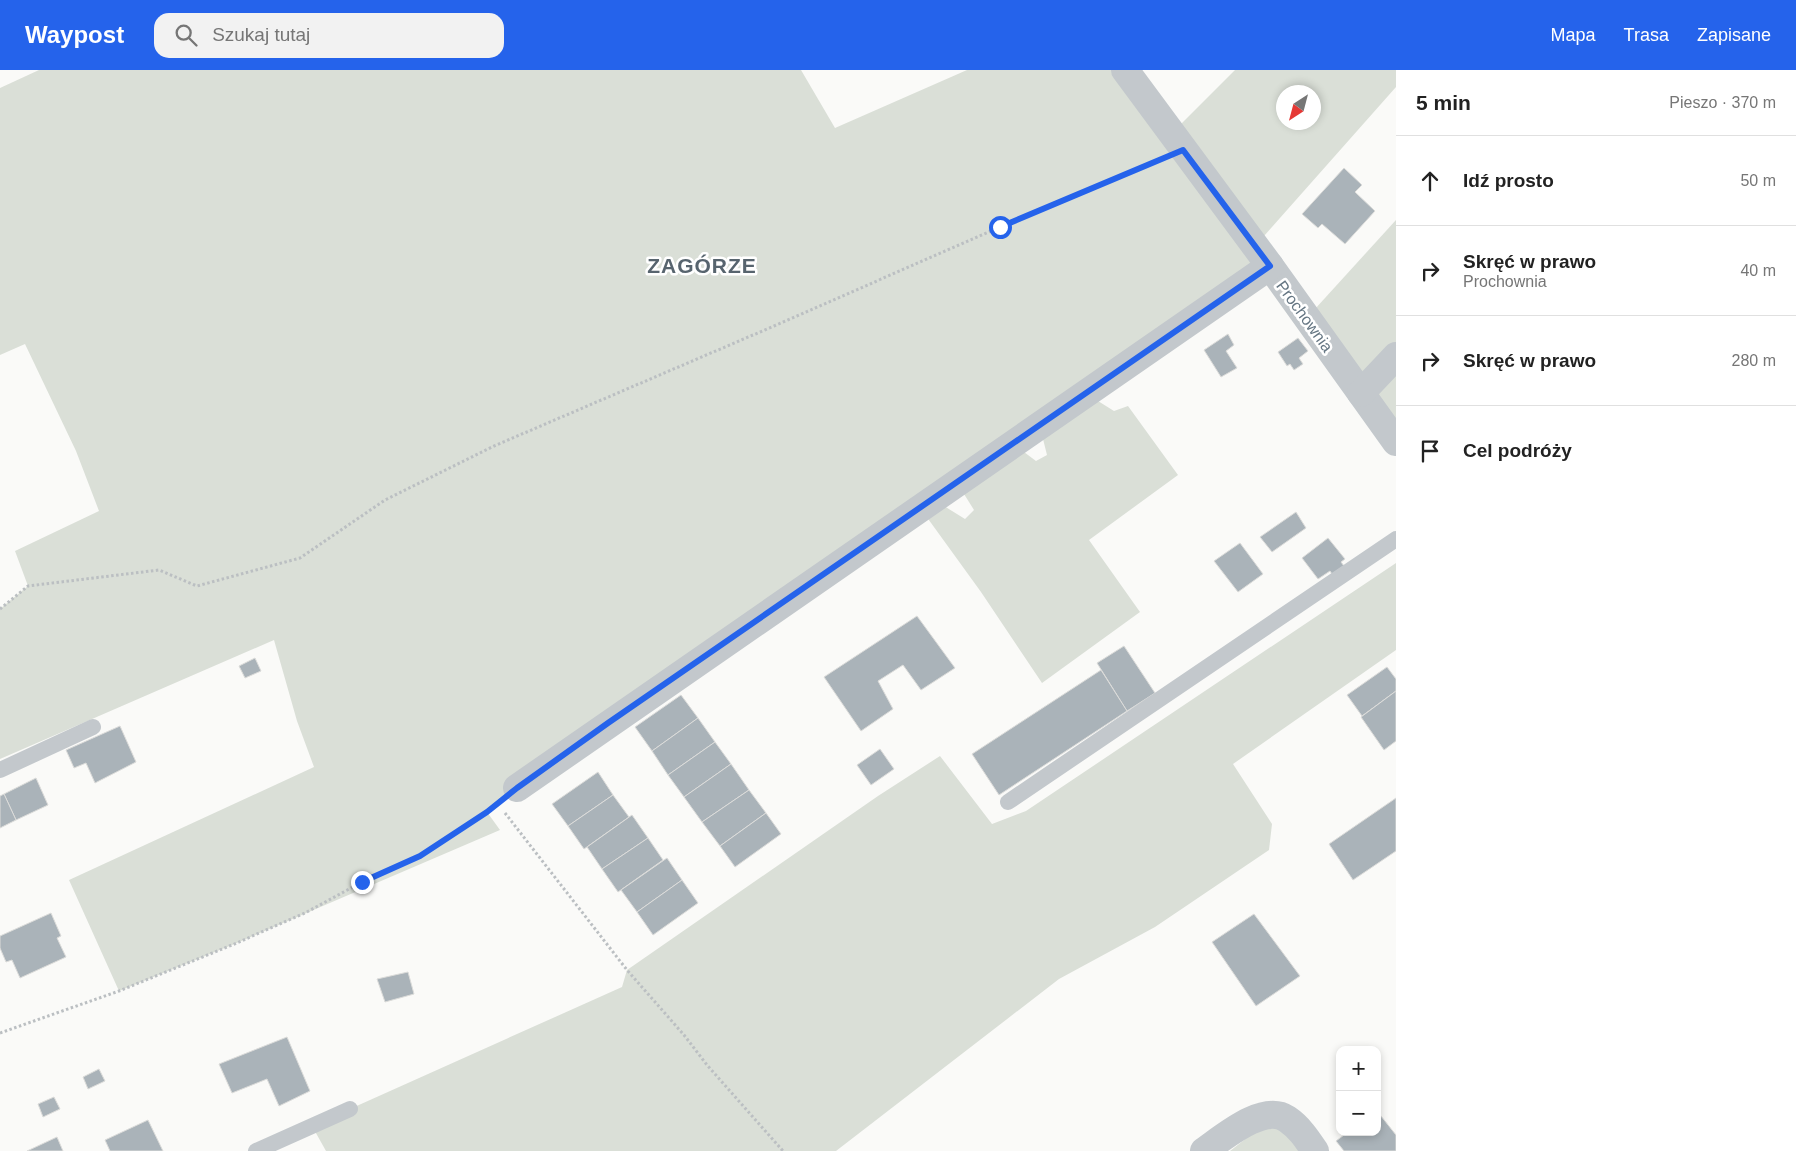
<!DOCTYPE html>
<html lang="pl">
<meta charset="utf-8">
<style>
body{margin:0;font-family:Helvetica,sans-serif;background:#f2f2f2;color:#222}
.controls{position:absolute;right:15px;bottom:15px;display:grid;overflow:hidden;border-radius:10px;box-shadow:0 2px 8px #0003}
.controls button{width:45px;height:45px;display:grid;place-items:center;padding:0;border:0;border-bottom:1px solid #e0e0e0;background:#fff;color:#222;font:25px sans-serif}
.compass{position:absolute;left:1276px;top:15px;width:45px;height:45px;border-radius:50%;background:#fff;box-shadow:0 2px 8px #0003;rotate:216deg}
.stop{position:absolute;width:15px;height:15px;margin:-11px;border:4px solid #2563eb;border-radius:50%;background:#fff}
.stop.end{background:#2563eb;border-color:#fff;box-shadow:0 1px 5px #0008}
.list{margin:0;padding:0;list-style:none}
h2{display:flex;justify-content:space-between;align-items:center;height:65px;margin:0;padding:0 20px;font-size:21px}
h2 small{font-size:16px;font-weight:400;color:#767676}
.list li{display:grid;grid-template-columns:32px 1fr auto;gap:15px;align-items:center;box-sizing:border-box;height:90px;padding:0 20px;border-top:1px solid #e0e0e0}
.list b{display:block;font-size:19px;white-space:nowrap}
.list p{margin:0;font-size:16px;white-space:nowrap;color:#767676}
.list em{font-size:16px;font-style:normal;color:#767676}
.icon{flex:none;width:28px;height:28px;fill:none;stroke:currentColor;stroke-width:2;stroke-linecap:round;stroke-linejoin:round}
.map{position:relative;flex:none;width:1396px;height:1081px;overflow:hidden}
header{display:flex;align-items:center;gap:30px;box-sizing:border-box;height:70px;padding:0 25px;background:#2563eb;color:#fff}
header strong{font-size:24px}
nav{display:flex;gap:28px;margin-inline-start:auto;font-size:18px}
.search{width:350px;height:45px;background:#f2f2f2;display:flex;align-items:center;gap:12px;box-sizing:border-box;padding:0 18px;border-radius:15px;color:#767676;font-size:19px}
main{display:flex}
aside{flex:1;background:#fff}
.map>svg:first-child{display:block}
</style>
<header>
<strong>Waypost</strong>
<div class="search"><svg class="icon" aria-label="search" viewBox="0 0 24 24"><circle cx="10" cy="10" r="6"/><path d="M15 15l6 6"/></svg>Szukaj tutaj</div>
<nav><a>Mapa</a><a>Trasa</a><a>Zapisane</a></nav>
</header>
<main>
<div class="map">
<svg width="1396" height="1081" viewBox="0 0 1396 1081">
<rect width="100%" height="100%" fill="#fafaf8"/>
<g fill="#dadfd7" fill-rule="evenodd">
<polygon points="39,0 801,0 835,58 967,0 1125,0 1270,196 517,718 487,742 500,760 232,875 119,921 69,810 314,697 297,651 274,570 0,689 0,539 28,516 15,481 99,441 76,381 25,274 0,285 0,18"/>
<path d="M1235,0H1396V17L1264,166L1180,55ZM1284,22H1314V52H1284Z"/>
<polygon points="1396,150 1396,351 1315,239"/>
<polygon points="1098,331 1114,341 1128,336 1178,405 1089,470 1140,542 1042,613 981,522 926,446 944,436 965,449 974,440 964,424 1020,379 1036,391 1047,385 1043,369"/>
<polygon points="1396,493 1396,580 1233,694 1272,754 1269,780 1155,857 1059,909 836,1081 326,1081 312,1056 622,917 627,900 878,726 940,686 992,754 1026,741"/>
<polygon points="1266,1053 1285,1055 1304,1081 1230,1081"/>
</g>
<g fill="#aab3b9" stroke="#dcdcda">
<polygon points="1344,98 1362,115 1355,122 1375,141 1345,174 1322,154 1318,158 1302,144"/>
<polygon points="1228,264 1234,275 1226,281 1237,298 1221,307 1204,280"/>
<polygon points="1298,268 1308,281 1299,288 1303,294 1294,300 1290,294 1287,296 1278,282"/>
<polygon points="1296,442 1306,458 1272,482 1260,467"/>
<polygon points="1328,468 1345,489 1341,492 1344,496 1332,504 1330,501 1318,509 1302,488"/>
<polygon points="1240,473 1263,504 1238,522 1214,491"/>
<polygon points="917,546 955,598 921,620 903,595 878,611 893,639 861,661 824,607"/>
<polygon points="1124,576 1155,623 1127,641 1097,593"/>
<polygon points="255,588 261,601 245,608 239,596"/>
<polygon points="1387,597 1396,609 1396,621 1362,646 1347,625"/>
<polygon points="1101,600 1127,641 999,725 972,684"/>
<polygon points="1396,621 1396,671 1384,680 1361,647"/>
<polygon points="681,625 698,648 652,681 635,657"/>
<polygon points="698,648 715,672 668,705 652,681"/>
<polygon points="120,656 136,692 95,713 86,693 74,698 66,680"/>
<polygon points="715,672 731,694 684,727 668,705"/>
<polygon points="880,679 894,699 871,715 857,695"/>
<polygon points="731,694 749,720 702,752 684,727"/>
<polygon points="598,702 613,725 568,756 552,734"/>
<polygon points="36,708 48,735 16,750 4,724"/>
<polygon points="749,720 766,743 720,776 702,752"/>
<polygon points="4,724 16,750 0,758 0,726"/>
<polygon points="613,725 629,747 584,779 568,756"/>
<polygon points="1396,728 1396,781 1353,810 1329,774"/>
<polygon points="766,743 781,764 735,797 720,776"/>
<polygon points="632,745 648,768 602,799 587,777"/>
<polygon points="648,768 663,790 618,822 602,799"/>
<polygon points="667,788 682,810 637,842 621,820"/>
<polygon points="682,810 698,833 653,865 637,842"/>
<polygon points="51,843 61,866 57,868 66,887 20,908 12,890 6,892 0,878 0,866"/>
<polygon points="1254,844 1300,906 1256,936 1212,872"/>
<polygon points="408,902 414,924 385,932 377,909"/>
<polygon points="287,967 310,1021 279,1036 267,1009 232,1023 219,994"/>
<polygon points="99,999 105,1011 88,1019 83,1007"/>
<polygon points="54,1027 60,1039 43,1047 38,1034"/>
<polygon points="1377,1041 1396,1065 1396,1081 1344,1081 1336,1071 1348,1062 1377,1062"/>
<polygon points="148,1050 163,1081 110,1081 105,1070"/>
<polygon points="57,1067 63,1081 27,1081"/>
</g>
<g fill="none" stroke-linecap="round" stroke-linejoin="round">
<g stroke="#bbbfc2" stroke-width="3" stroke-dasharray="2.5 2.5" stroke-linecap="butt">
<polyline points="0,539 28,516 159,500 197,516 300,488 385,430 494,376 774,256 1000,157 1160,90"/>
<polyline points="505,743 627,900 684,965 707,995 783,1081"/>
<polyline points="0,963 119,921 232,875 305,843 362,812 420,786 498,734"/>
</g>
<g stroke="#c3c8cc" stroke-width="16">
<polyline points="0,700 93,657"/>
<polyline points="1008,732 1396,469"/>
<polyline points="256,1081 350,1039"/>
</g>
<g stroke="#c3c8cc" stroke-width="28">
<polyline points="1125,0 1270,196 1396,372"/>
<polyline points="1361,323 1396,286"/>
<polyline points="517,718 1270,196"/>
<path d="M1204,1081C1223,1068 1263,1033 1287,1049C1299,1057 1307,1069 1315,1081"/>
</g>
</g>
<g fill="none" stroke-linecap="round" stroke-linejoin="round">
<polyline stroke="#2563eb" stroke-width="6" points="362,812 420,786 487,742 517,718 608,653 1270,196 1183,80 1000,157"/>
</g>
<g text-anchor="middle" stroke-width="5" stroke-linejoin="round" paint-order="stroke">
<g font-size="16" fill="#657683" stroke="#fff">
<text transform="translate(1305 246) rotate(54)" y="6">Prochownia</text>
</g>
<g font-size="21" font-weight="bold" letter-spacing="1" fill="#57646e" stroke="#fff">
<text x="702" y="203">ZAGÓRZE</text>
</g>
</g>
</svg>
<div class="controls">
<button>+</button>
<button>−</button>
</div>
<svg class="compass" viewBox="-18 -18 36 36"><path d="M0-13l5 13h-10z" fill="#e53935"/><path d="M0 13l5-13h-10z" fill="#767676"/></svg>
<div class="stop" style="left:1000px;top:157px"></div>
<div class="stop end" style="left:362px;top:812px"></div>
</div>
<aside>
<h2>5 min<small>Pieszo · 370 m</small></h2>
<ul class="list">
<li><svg class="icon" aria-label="ahead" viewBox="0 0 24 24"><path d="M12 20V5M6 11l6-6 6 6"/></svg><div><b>Idź prosto</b></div><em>50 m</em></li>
<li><svg class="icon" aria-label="right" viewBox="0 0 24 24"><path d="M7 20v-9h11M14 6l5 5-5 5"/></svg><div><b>Skręć w prawo</b><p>Prochownia</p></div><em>40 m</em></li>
<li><svg class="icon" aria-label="right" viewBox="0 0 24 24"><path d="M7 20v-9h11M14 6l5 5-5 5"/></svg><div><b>Skręć w prawo</b></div><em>280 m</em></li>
<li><svg class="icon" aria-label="arrive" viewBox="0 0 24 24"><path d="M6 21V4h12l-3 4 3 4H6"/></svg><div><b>Cel podróży</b></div></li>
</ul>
</aside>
</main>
